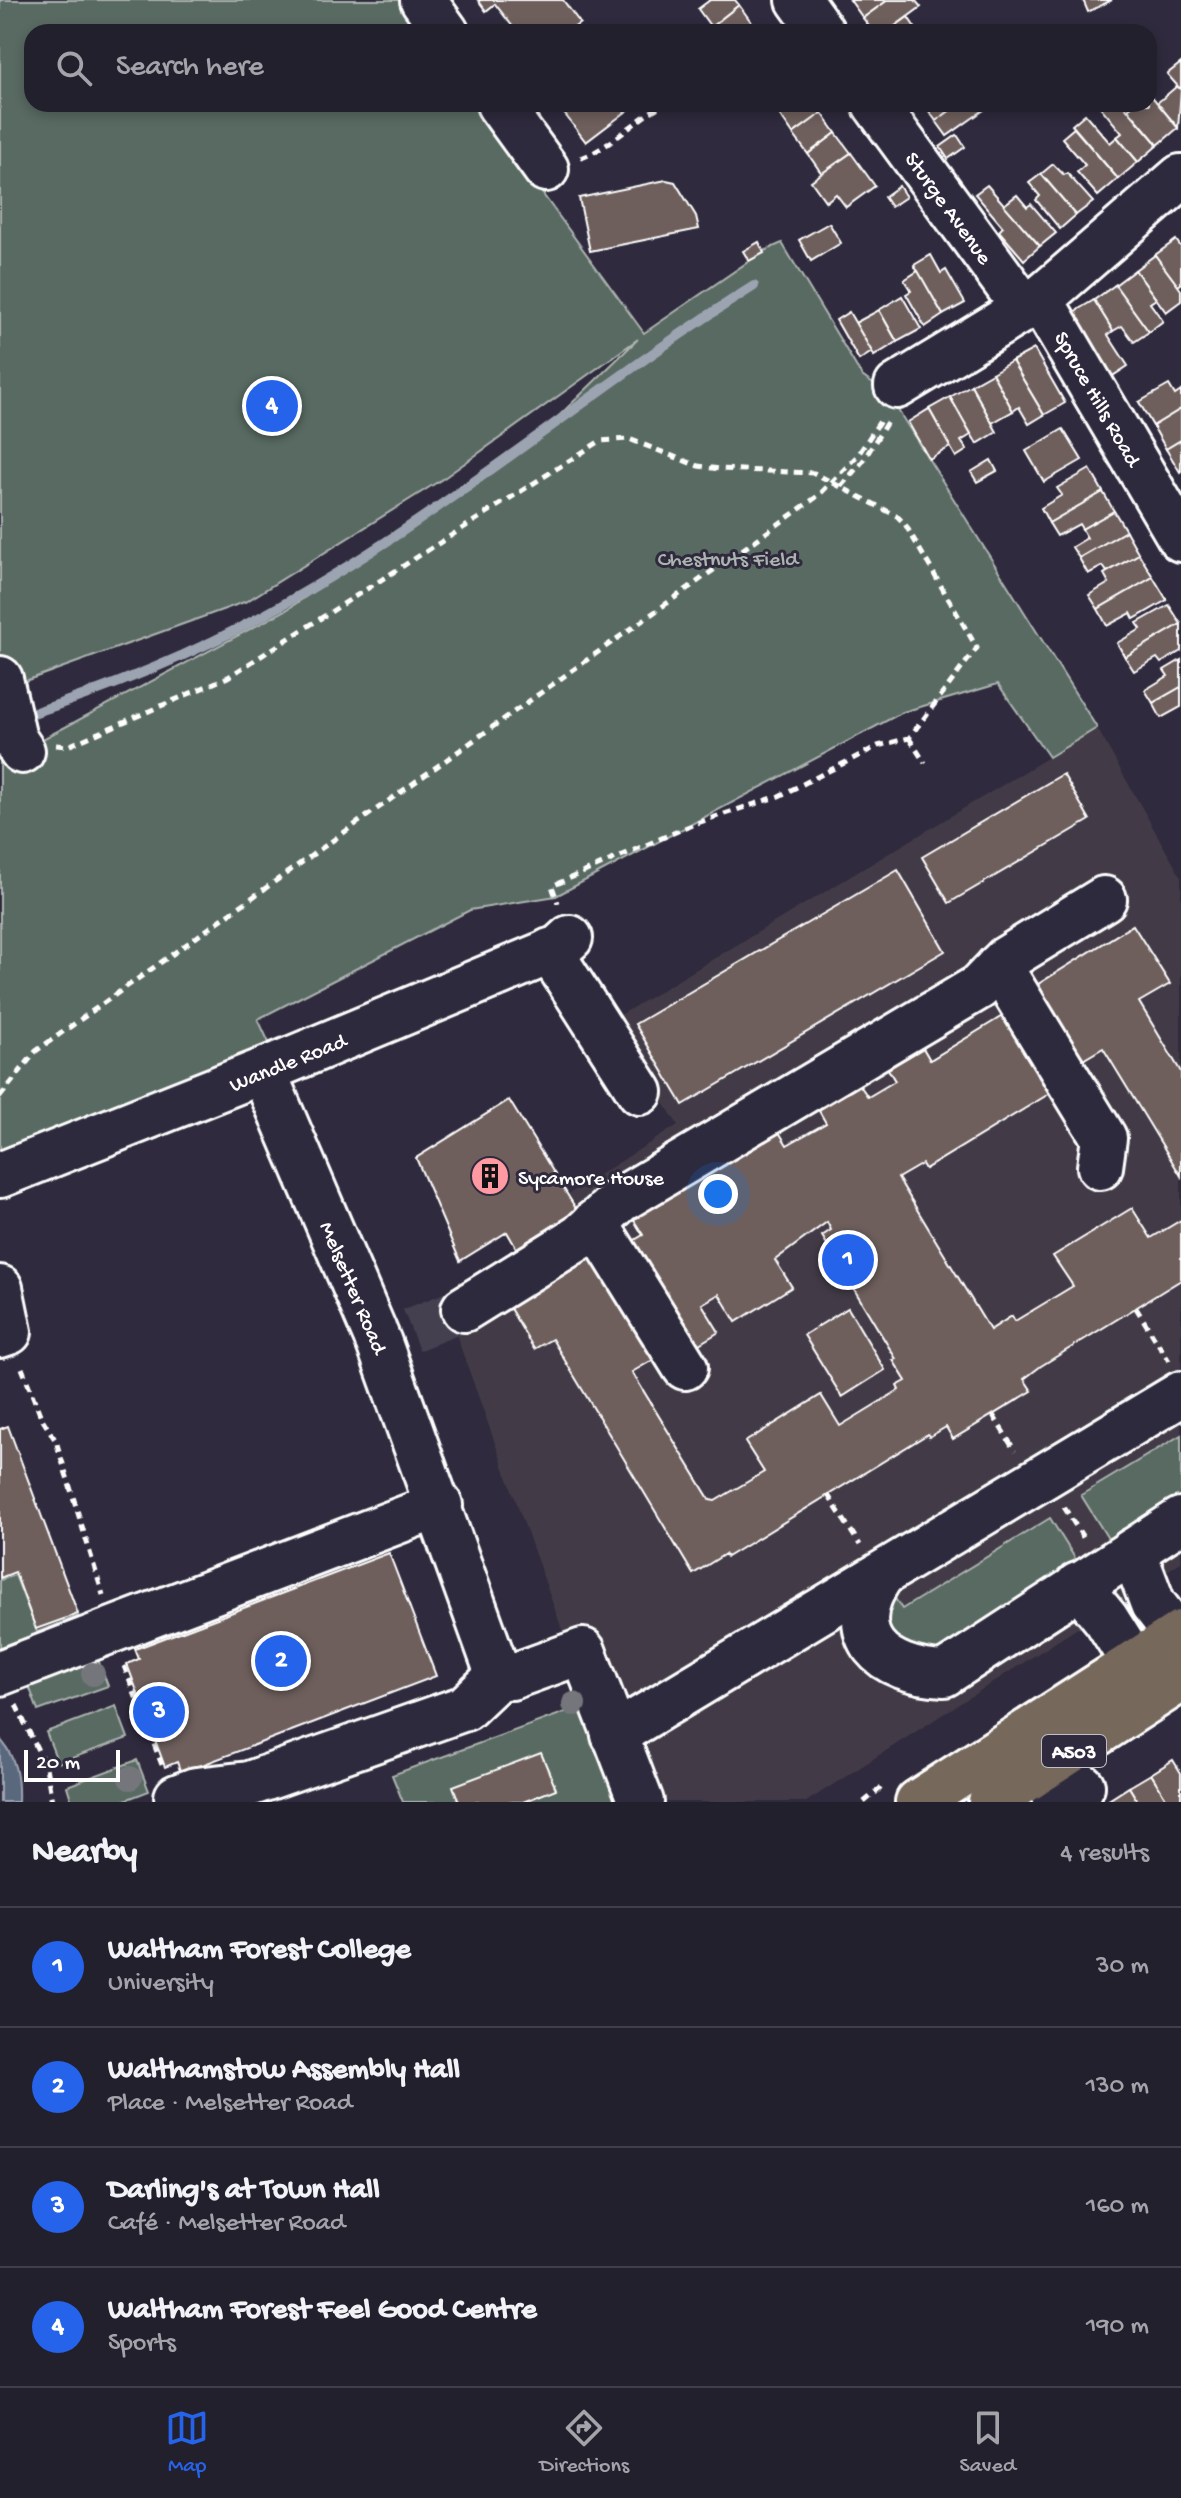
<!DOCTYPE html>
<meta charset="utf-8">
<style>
body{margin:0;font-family:"Gochi Hand",sans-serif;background:#2f2d3a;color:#f1f3f6}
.scale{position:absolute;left:24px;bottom:20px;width:96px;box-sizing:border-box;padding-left:8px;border:4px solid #fff;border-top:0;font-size:22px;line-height:28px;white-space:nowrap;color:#fff;-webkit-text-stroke:6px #2f2a3d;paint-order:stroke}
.you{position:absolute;left:718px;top:1194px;width:28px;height:28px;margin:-20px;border:6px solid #fff;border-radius:50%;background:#1a73e8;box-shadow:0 0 0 12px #1a73e833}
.badge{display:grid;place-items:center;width:52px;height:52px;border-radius:50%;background:#2563eb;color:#fff;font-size:26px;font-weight:700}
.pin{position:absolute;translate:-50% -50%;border:4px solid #fff;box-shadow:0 2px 8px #0006}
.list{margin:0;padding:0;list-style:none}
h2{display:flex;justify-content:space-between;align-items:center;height:104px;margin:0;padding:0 32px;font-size:34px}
h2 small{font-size:26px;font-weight:400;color:#a3a3aa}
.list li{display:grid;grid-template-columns:52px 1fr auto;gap:24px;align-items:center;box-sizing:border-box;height:120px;padding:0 32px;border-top:2px solid #403e4a}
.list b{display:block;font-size:30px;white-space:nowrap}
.list p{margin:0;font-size:26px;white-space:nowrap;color:#a3a3aa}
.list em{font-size:26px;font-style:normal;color:#a3a3aa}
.icon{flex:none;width:44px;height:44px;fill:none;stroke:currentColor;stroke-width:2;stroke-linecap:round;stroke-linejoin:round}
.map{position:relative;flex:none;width:1181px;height:1802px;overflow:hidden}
.search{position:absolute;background:#23202e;box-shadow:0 4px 12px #0003;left:24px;right:24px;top:24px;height:88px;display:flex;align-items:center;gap:20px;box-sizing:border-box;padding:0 28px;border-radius:24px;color:#a3a3aa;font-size:30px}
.sheet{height:584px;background:#23202e}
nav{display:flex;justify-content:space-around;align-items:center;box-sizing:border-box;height:112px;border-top:2px solid #403e4a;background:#23202e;font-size:22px;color:#a3a3aa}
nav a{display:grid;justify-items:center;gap:4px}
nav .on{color:#2563eb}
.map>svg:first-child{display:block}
</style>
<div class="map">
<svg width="1181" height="1802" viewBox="0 0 1181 1802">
<rect width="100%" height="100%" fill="#2f2a3d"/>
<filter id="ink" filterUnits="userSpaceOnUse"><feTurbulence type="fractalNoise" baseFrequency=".0125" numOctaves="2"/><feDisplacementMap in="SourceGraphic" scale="16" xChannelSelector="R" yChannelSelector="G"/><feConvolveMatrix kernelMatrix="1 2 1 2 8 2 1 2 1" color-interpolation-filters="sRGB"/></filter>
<g filter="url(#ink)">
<polygon fill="#423a46" points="1097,728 1181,877 1181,1562 806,1802 624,1802 444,1301 584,1221 569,1194 678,1125 612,1020"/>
<g fill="#586a62" stroke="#acb4b0" stroke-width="2">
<polygon points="0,0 401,0 424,32 32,32 32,104 477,104 644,333 764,251 782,243 862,376 883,391 896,407 1097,728 1049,757 998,684 903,712 556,896 470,910 258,1019 289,1086 0,1190 0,753 22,750 288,609 533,441 638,339 444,478 247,601 0,690"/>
<polygon points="1181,1435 1181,1510 1115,1550 1081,1495"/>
<polygon points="1050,1518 1083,1571 939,1661 889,1646 879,1604 890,1591 902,1609"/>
<polygon points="15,1575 37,1632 78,1616 83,1630 0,1661 0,1580"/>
<polygon points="96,1654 108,1686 38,1711 27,1680"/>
<polygon points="585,1705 618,1802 403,1802 392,1775"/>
<polygon points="116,1706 128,1738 58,1763 46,1732"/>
<polygon points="137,1760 149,1791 120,1802 72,1802 67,1786"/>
</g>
<path fill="#5a677e" stroke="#9ca4b2" stroke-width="2" d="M0,1739C16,1757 19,1778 18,1802H0Z"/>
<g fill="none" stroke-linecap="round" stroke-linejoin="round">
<path stroke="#9ca4b2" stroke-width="10" d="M21,717C111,688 200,652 282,605C448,513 593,387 754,286"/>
</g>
<g fill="#6e5f5c" stroke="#fff" stroke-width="2">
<polygon points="478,0 563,0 580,23 568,32 517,32 495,4 486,11"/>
<polygon points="710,0 735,0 739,5 711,27 698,9"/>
<polygon points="850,0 888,0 863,18"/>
<polygon points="888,0 915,0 921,7 887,32 873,32 863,18"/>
<polygon points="1083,0 1112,0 1088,12"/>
<polygon points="739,5 752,23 740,32 715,32 711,27"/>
<polygon points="908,17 918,32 887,32"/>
<polygon points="1181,63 1181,90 1167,74"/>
<polygon points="1177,86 1181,90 1178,128 1157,103"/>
<polygon points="1149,93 1178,128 1158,145 1128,109 1134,104 1149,104"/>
<polygon points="557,104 634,104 635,105 586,142"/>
<polygon points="793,104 816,104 822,113 793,134 779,114"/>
<polygon points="924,104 959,104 936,121"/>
<polygon points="959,104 991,105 947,136 936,121"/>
<polygon points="1098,104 1123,104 1158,145 1138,162 1117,137 1122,133"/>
<polygon points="822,113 836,133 808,154 793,134"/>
<polygon points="1085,114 1110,143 1117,137 1138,162 1118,179 1072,125"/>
<polygon points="1074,128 1118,179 1098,196 1077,172 1085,165 1062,138"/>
<polygon points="836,133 851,153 822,174 808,154"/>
<polygon points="957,135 965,147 948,159 940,147"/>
<polygon points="851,153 875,186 846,207 836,194 826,202 811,181"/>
<polygon points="1053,164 1064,175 1067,173 1093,202 1076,215 1041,174"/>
<polygon points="1041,174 1076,215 1060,229 1036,200 1040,196 1029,183"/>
<polygon points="666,180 675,182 696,216 699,229 590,251 579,198"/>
<polygon points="987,185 1040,246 1024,260 999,231 1003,227 975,194"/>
<polygon points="899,186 906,197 891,207 884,197"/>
<polygon points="1017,195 1027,207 1031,204 1056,233 1040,246 1004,205"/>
<polygon points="829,223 841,243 811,261 799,240"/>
<polygon points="1176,240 1181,247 1181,284 1178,286 1155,255"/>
<polygon points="759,242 764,253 749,261 743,251"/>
<polygon points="931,255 941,273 946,270 965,303 943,315 914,265"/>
<polygon points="1155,255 1181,290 1181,301 1166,312 1135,270"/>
<polygon points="1135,270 1156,299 1150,303 1163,321 1149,332 1115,285"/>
<polygon points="918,271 943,315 925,327 906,294 911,291 904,280"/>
<polygon points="1115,285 1149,332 1134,342 1122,326 1113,331 1094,300"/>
<polygon points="902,296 921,329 897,342 879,310"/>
<polygon points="1094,300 1113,331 1108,335 1128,366 1111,377 1072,313"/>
<polygon points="879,310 897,342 874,356 855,323"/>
<polygon points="849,312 872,352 859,360 836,320"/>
<polygon points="1034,349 1065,403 1044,415 1012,361"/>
<polygon points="1012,361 1044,415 1029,424 1019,407 1013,411 992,373"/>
<polygon points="992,373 1013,411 992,423 971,385"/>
<polygon points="971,385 997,432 977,444 950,397"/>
<polygon points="1169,385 1175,395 1181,391 1181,409 1153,426 1139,402"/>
<polygon points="950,397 971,435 961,441 967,450 956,457 929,409"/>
<polygon points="929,409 950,447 929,459 908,422"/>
<polygon points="1181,409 1181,440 1166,449 1153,426"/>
<polygon points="1063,429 1082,460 1044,482 1026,451"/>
<polygon points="1181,440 1181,471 1180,472 1166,449"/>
<polygon points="991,460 997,471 977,482 971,472"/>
<polygon points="1090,469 1103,492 1049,523 1041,508 1062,495 1057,488"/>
<polygon points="1103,492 1114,511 1082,529 1079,524 1057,536 1049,523"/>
<polygon points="1114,511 1126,531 1079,558 1072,547 1087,538 1082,529"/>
<polygon points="1126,531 1139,554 1107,572 1103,566 1088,574 1079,558"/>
<polygon points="1139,554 1153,577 1098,609 1089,595 1109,583 1104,574"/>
<polygon points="1153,577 1167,600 1134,619 1131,613 1107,626 1098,609"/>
<polygon points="1169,605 1181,624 1125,657 1117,643 1141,629 1137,623"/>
<polygon points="1181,624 1181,651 1161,663 1157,658 1134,671 1125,657"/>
<polygon points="1181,660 1181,687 1153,703 1145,690 1168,676 1164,670"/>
<polygon points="1181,687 1181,707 1161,718 1153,703"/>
<polygon points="1063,774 1090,820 949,903 922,857"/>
<polygon points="898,870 945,951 683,1105 635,1024"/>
<polygon points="1133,925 1170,984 1139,1002 1181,1072 1181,1176 1103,1048 1081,1061 1027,991"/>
<polygon points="1014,1009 1062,1086 925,1169 922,1164 898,1178 990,1330 1012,1316 1015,1321 1073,1286 1053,1256 1132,1208 1151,1238 1181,1220 1181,1280 1041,1366 1024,1379 1032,1391 953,1439 946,1427 929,1437 928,1434 727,1557 725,1554 693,1574 552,1339 534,1349 508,1305 600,1249 665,1353 632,1372 710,1500 715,1501 764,1472 745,1442 821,1395 840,1426 899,1390 897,1386 906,1381 893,1360 896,1359 822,1236 831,1230 827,1222 775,1260 792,1287 736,1322 719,1294 702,1304 719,1332 689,1350 623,1247 643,1235 628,1211 774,1124 787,1145 826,1123 818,1109 859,1084 868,1097 895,1081 888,1069 923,1048 930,1060"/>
<polygon points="509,1100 583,1220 522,1258 507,1232 460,1261 416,1158"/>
<polygon points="848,1308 885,1370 842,1397 804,1335"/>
<polygon points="8,1426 78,1614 36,1629 15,1572 0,1578 0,1429"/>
<polygon points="389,1553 436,1676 181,1773 177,1762 165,1767 127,1664 139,1659 135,1649"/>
<polygon points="541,1753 556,1789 523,1802 459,1802 453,1786"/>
<polygon points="1173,1760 1181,1773 1181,1802 1168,1802 1151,1774"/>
<polygon points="1151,1774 1168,1802 1138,1802 1129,1787"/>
<polygon points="1129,1787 1138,1802 1107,1802 1107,1801"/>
</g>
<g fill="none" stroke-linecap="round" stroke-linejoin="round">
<polyline stroke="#443f50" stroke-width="44" stroke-dasharray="44 22" stroke-linecap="butt" points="411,1330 464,1309"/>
<defs>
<g id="minor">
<polyline points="423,0 446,32"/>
<polyline points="799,0 822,32"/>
<polyline points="499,104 546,169"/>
<polyline points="875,104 1025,309"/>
<polyline points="1040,299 1181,539"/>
<polyline points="897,386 1040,299 1181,177"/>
<polyline points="0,679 14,739 22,751"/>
<polyline points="550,951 640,1092"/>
<polyline points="999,966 1104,1138 1100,1167"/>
<polyline points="263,1071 379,1343 497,1671 511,1677 583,1651 641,1802"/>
<polyline points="0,1175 263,1071 559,948 570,938"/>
<polyline points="595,1222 685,1367"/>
<polyline points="0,1288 9,1332 0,1335"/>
<polyline points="464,1309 580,1237 620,1200 979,987 1006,959 1104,899"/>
<polyline points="1133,1551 1153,1604 1181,1640"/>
<path d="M881,1575C841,1637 882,1671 944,1674L1181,1520"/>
<polyline points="1078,1585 1106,1619 1154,1695"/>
<polyline points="0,1673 440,1505"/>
<polyline points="614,1735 1181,1394"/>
<polyline points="177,1797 196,1790 249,1784 465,1708 502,1673"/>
<polyline points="1056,1802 1082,1786"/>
</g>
<g id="major">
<polyline points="918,1802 1181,1633"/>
<polyline points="991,1802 1181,1679"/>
</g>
</defs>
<use href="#minor" stroke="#fff" stroke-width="50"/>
<use href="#major" stroke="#fff" stroke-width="50"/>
<g stroke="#fff" stroke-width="5" stroke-dasharray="8 6" stroke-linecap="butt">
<path d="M581,158C612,147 635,119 664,104"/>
<polyline points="841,486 863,461 887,422"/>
<polyline points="909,738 925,763"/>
<polyline points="56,745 68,746 228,677 600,441 629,439 698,466 719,469 814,473 897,516 905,524 977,648 909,738 878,746 779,796 694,824 552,886 558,903"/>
<polyline points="0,1097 36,1051 818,496 858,455 882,418"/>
<polyline points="1136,1308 1169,1361"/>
<polyline points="22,1368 41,1417 56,1441 103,1595"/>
<polyline points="993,1415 1015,1451"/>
<polyline points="828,1495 860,1545"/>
<polyline points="1064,1507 1084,1539"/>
<polyline points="124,1666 162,1765"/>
<polyline points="16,1705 46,1767 52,1802"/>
<polyline points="864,1802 882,1787"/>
</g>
<use href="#minor" stroke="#2f2a3d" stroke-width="44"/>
<use href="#major" stroke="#76695c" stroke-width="44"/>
</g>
<g fill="#74767c">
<circle cx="93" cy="1674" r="12"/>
<circle cx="574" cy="1704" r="12"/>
<circle cx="130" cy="1778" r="12"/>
</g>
</g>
<defs>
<symbol id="building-disc" viewBox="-11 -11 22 22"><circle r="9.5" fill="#ff9aa2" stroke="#2f2a3d"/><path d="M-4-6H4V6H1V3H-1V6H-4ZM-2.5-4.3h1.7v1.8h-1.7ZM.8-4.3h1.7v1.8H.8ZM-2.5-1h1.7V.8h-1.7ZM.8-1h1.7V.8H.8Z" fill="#111"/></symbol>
</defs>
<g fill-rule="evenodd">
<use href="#building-disc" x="468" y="1154" width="44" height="44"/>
</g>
<g text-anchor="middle" stroke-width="6" stroke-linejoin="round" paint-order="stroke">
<rect fill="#2f2a3d" stroke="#c1bfc5" stroke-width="2" x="1042" y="1735" width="64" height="32" rx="6"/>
<g font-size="20" font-weight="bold" fill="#fff">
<text x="1074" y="1758">A503</text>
</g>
<g font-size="22" fill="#fff" stroke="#2f2a3d">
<text transform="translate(950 207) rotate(54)" y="8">Sturge Avenue</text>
<text transform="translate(1099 398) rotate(60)" y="8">Spruce Hills Road</text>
<text transform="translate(287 1061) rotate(-22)" y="8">Wandle Road</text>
<text transform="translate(355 1287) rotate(67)" y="8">Melsetter Road</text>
</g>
<g font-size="22" fill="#acb4b0" stroke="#2f2a3d">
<text x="728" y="565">Chestnuts Field</text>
</g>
<g font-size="22" fill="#fff" stroke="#2f2a3d" text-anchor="start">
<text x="518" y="1184">Sycamore House</text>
</g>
</g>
</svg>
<div class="scale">20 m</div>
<div class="you"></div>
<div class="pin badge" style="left:848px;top:1260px">1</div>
<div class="pin badge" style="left:281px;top:1661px">2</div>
<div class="pin badge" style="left:159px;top:1712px">3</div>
<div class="pin badge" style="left:272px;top:406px">4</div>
<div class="search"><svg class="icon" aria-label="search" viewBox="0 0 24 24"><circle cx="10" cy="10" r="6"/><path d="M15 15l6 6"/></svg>Search here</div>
</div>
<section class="sheet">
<h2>Nearby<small>4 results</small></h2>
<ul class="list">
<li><span class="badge">1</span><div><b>Waltham Forest College</b><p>University</p></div><em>30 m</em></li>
<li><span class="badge">2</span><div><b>Walthamstow Assembly Hall</b><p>Place · Melsetter Road</p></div><em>130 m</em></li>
<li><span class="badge">3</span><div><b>Darling's at Town Hall</b><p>Café · Melsetter Road</p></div><em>160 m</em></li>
<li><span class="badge">4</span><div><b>Waltham Forest Feel Good Centre</b><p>Sports</p></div><em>190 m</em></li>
</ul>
</section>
<nav>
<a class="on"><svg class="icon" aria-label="map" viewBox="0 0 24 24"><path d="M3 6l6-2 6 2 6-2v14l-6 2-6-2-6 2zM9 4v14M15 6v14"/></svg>Map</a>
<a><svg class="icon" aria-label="directions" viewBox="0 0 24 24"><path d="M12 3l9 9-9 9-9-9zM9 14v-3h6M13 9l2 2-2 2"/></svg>Directions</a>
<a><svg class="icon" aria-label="saved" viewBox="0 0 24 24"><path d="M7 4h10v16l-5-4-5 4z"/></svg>Saved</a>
</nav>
